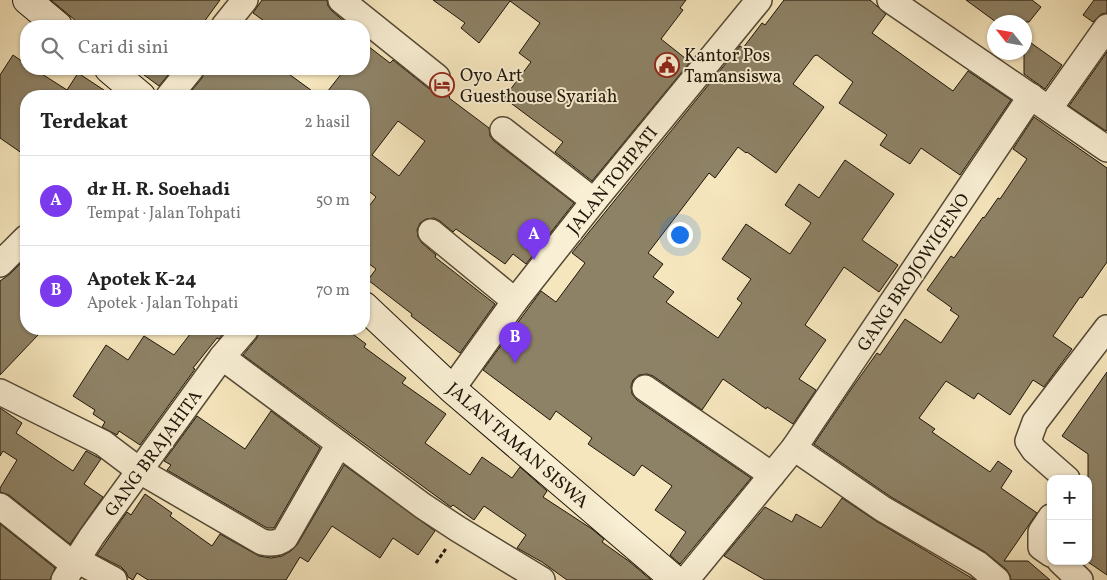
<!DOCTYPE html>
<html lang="id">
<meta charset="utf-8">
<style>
body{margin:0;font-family:Vollkorn,serif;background:#f2f2f2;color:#222}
.controls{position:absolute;right:15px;bottom:15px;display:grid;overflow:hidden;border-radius:10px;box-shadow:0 1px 4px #0004}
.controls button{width:45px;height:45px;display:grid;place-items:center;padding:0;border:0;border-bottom:1px solid #e0e0e0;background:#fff;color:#222;font:25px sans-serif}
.compass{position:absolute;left:987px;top:15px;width:45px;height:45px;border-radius:50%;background:#fff;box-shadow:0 1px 4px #0004;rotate:301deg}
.you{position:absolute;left:679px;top:234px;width:18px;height:18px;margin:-12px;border:4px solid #fff;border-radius:50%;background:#1a73e8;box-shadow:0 0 0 8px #1a73e833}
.badge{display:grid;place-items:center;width:32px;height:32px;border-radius:50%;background:#7c3aed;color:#fff;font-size:16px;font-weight:700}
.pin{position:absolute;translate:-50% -41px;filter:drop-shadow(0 1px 2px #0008)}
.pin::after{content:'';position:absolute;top:26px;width:18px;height:15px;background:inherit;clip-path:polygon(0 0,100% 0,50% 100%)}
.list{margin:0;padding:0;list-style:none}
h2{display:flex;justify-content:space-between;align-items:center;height:65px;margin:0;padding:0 20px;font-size:21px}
h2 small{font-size:16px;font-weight:400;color:#767676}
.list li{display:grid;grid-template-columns:32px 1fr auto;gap:15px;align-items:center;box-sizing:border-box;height:90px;padding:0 20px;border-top:1px solid #e0e0e0}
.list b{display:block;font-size:19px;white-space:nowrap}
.list p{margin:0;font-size:16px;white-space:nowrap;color:#767676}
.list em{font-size:16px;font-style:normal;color:#767676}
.icon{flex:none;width:28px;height:28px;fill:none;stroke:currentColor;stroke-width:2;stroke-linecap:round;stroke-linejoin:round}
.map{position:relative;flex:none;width:1107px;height:580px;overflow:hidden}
.search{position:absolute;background:#fff;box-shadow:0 1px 4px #0004;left:20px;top:20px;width:350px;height:55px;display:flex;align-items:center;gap:12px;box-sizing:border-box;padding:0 18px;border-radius:20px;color:#767676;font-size:19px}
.panel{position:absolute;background:#fff;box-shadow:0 1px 4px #0004;left:20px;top:90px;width:350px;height:245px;border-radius:20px}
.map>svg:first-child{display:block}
</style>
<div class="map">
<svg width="1107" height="580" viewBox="0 0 1107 580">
<rect width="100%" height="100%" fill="#f6e6bd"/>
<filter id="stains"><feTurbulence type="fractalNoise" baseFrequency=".004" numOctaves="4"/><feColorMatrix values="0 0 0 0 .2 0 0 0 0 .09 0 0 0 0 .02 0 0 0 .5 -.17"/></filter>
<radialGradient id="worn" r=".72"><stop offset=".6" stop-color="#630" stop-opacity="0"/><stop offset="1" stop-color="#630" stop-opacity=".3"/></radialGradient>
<g fill="#8e8266" stroke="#1e1508" fill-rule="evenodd">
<polygon points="51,0 220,0 201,26 82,26"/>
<polygon points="262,0 327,0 328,6 332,11 345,22 342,26 271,26 253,13"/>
<polygon points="433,0 686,0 680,8 683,10 661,39 690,62 592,181 555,152 563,142 504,98 531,62 519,53 540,23 510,1 479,43 461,28 465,23"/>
<polygon points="784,0 870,0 886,14 872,33 922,69 953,91 968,71 1011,100 960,175 921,148 910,164 880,145 887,135 839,103 853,82 817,55 814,56 793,84 824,107 776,173 747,152 746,153 738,147 715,178 709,173 648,253 663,264 653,277 674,292 666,302 718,338 742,303 737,299 751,279 722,259 746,224 790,254 811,223 785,205 799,184 819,198 845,160 894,194 862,240 898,265 879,292 844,267 805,325 826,340 799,379 816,390 793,424 767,407 766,409 723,379 702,410 653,376 647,374 639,375 633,380 631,386 632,394 637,400 751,478 680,564 670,555 686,532 655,510 672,486 642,465 634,476 588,444 592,438 556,411 550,420 483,370 541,291 556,302 585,263 572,253 740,46 743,48 762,23 765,25"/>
<polygon points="966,0 1032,0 1041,7 1029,22 996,22"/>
<polygon points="1094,0 1107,0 1107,13 1101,14 1093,22 1083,15"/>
<polygon points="1024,38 1062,65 1045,89 1024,74"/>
<path d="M364,43L390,63L393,60L428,88L434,91H441L450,97L449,98L489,128L490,136L494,141L574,203L526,264L513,254L505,264L456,229L453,232L440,221L434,218L426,219L420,223L417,230L418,237L422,243L436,255L435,257L495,304L460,353L411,316L412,314L368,280L376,269L364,260V213L376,197L364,187V96H324L345,69H364ZM398,121L425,141L399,176L372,155Z"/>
<polygon points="1107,52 1107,130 1106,131 1069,106"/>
<polygon points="13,55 26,64 26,69 34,69 67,90 78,73 113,96 26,96 26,156 0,138 0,75"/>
<polygon points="136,69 173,69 159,86"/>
<polygon points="205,69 282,69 319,96 187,96 202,78"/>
<polygon points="1034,117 1107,168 1107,262 1082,298 1080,297 1053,336 1072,349 1044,387 1033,380 1010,415 978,393 974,399 946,381 919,418 935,429 932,432 990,472 998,461 1012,471 1001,488 1037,513 1004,561 1028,561 1050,580 1011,580 1010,575 1006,569 985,552 891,497 814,444 852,388 877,353 880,355 905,319 941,343 959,316 950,310 952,308 927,290 951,256 954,258 983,217 984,218 998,198 1000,199 1027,159 1013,149"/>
<polygon points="26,258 26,329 31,329 38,335 0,375 0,281 10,274"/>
<polygon points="194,329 227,329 219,339 217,338 193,368 195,369 140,445 119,431 117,435 102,427 105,422 93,414 95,410 73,396 106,345 128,360 144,336 174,355"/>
<polygon points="260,329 346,329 366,344 364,347 406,378 402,383 446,414 425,443 470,475 482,457 512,478 520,467 547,491 543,497 592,529 604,539 602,542 630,562 651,580 567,580 542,562 517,548 526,535 484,506 474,520 453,505 451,507 243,355 257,338"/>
<polygon points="1107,372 1107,575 1088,562 1088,454 1062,436"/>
<polygon points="0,408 22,423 16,433 73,471 86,451 101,459 84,484 103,497 70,544 9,495 0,492 0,488 17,460 3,451 0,456"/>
<polygon points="271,411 320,448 274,528 267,528 167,470 171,465 164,461 197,416 245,449"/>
<polygon points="344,465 435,531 418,555 393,538 380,558 332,526 308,562 300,557 286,580 148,580 137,573 133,580 128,577 126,572 121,567 97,555 127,512 131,515 145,494 172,513 170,516 212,546 220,534 259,556 271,558 282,556 291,551 297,545"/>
<polygon points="842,498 876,521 975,580 765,580 724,556 765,507 792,522 796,514 821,528"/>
<polygon points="0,524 55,568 50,580 0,580"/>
</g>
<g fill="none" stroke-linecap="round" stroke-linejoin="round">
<defs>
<g id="street">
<polyline points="341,0 437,77"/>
<polyline points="890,0 1107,149"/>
<polyline points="224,26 245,0"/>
<polyline points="169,96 191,69"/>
<polyline points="1049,109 1107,27"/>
<polyline points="503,130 594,201"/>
<polyline points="431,232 515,301"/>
<polyline points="0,264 26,238"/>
<polyline points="222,357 423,506 458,529 542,580"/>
<polyline points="645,388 772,475"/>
<polyline points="452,389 515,301 594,201 759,0"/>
<path d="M0,392L103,443L140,471L262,542C271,544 278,544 285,538L339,444"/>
<polyline points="794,448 883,509 978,564 997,580"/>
<polyline points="1067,479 1034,450 1028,441 1035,422 1107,328"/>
<polyline points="0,506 74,565"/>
<polyline points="1051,517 1041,532 1041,547 1051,554"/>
<polyline points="77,560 114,580"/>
<polyline points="1060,561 1080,580"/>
<polyline points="64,580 92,536 222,357 246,329"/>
<polyline points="686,580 794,448 1031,96"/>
</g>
<g id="secondary">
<polyline points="27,0 58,26"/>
<polyline points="109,69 141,96"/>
<polyline points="364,306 452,389 675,580"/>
</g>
</defs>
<use href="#street" stroke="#544935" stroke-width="28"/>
<use href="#secondary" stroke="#1e1508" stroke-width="30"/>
<polyline stroke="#1e1508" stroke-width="3" stroke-dasharray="4 2.5" stroke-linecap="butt" points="436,563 447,547"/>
<use href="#street" stroke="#f9efd4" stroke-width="25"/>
<use href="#secondary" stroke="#f9efd4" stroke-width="28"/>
</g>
<defs>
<symbol id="civic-ring" viewBox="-11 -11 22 22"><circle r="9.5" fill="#f9efd4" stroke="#8f2418" stroke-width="1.5"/><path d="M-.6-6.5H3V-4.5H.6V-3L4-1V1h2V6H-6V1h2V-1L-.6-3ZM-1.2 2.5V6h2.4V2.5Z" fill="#8f2418"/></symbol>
<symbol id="hotel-ring" viewBox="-11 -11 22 22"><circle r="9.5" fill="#f9efd4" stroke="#8f2418" stroke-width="1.5"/><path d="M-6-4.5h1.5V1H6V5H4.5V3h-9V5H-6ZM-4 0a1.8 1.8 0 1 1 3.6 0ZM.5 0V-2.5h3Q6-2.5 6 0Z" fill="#8f2418"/></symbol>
</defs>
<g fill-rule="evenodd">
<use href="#civic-ring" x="653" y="51" width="28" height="28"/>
<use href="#hotel-ring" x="428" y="71" width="28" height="28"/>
</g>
<g text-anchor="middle" stroke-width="4" stroke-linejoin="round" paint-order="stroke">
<g font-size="18" fill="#1e1508" stroke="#f9efd4" text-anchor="start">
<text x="684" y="61">Kantor Pos<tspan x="684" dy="21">Tamansiswa</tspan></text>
<text x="460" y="81">Oyo Art<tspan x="460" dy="21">Guesthouse Syariah</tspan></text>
</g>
<g font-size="18" fill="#1e1508" stroke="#f9efd4">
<text transform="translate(612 180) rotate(-51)" y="6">JALAN TOHPATI</text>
<text transform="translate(913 272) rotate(-56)" y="6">GANG BROJOWIGENO</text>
<text transform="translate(518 445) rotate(41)" y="6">JALAN TAMAN SISWA</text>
<text transform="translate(153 453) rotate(-54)" y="6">GANG BRAJAHITA</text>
</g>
</g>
<rect width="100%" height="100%" filter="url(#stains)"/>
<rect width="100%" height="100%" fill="url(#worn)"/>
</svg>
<div class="controls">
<button>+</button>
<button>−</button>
</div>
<svg class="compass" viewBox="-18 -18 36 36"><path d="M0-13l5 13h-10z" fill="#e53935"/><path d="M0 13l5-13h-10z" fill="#767676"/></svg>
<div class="you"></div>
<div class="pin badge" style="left:534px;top:260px">A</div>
<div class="pin badge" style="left:515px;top:363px">B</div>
<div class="search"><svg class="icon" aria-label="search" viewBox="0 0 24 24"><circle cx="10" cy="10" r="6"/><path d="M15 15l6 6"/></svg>Cari di sini</div>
<section class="panel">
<h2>Terdekat<small>2 hasil</small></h2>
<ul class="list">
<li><span class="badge">A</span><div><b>dr H. R. Soehadi</b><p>Tempat · Jalan Tohpati</p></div><em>50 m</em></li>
<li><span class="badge">B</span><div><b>Apotek K-24</b><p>Apotek · Jalan Tohpati</p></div><em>70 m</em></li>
</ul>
</section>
</div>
